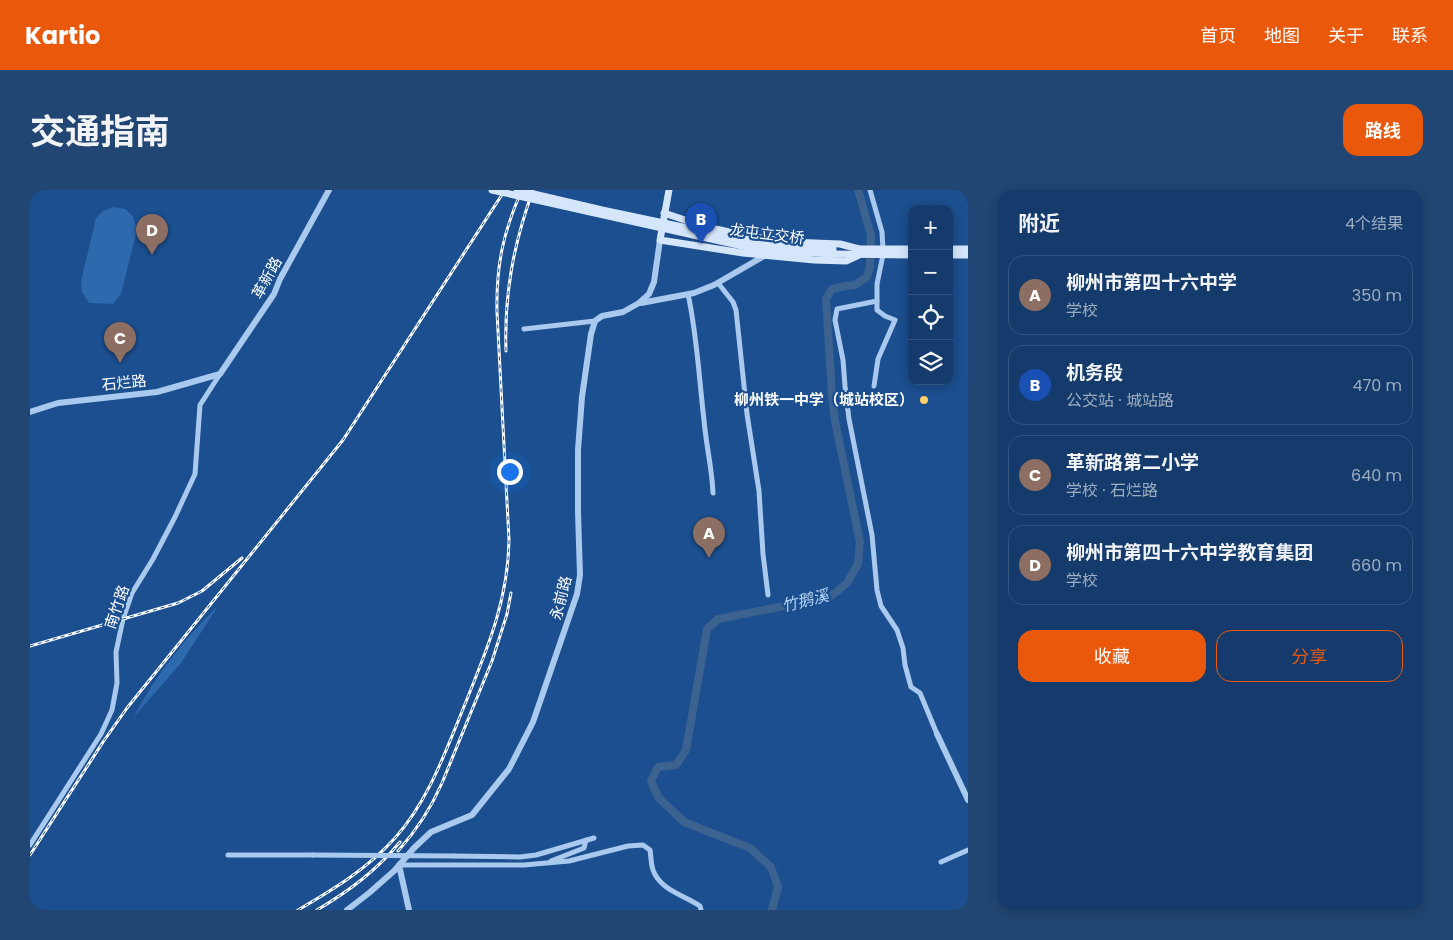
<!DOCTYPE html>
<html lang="zh">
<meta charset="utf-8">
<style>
body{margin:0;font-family:Poppins,"Noto Sans SC",sans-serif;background:#214673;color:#f1f3f6}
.controls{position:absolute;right:15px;top:15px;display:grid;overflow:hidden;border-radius:10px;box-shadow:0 2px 12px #0003}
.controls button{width:45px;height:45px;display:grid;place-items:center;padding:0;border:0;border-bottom:1px solid #33557e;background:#143b6b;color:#f1f3f6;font:25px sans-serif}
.you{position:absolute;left:479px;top:281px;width:18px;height:18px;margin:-12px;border:4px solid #fff;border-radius:50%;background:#1a73e8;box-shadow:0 0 0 8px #1a73e833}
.badge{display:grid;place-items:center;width:32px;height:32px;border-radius:50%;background:#ea580c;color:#fff;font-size:16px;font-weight:700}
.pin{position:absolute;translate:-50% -41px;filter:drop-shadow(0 1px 2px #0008)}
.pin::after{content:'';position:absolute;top:26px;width:18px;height:15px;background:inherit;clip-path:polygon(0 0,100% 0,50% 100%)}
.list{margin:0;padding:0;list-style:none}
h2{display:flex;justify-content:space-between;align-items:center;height:65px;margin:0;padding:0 20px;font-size:21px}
h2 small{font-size:16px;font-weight:400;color:#9dadc1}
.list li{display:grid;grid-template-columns:32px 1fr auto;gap:15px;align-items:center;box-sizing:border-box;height:80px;margin:0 10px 10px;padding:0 10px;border:1px solid #33557e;border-radius:15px}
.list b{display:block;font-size:19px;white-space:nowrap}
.list p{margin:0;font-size:16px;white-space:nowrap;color:#9dadc1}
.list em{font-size:16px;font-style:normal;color:#9dadc1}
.actions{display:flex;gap:10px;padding:15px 20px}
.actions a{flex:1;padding:11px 0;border:1px solid #ea580c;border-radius:15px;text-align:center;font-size:18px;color:#ea580c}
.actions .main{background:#ea580c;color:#fff}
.icon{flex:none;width:28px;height:28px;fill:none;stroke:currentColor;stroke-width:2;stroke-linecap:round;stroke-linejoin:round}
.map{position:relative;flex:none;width:938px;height:720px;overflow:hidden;border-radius:15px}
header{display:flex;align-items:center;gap:30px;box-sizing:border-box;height:70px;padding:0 25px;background:#ea580c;color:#fff}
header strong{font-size:24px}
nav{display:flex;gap:28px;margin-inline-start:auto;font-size:18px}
.intro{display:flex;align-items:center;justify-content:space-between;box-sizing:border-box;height:120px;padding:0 30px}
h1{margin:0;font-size:35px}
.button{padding:12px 22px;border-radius:15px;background:#ea580c;color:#fff;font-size:18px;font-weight:700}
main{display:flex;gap:30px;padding:0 30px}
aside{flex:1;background:#143b6b;border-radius:15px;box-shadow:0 2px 12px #0003}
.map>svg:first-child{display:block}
</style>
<header>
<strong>Kartio</strong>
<nav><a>首页</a><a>地图</a><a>关于</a><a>联系</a></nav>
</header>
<div class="intro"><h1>交通指南</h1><a class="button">路线</a></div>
<main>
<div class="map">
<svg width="938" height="720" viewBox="0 0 938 720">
<rect width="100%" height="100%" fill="#1b4f8f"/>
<g fill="#2e69ad">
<polygon points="83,17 95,19 103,26 107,40 91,104 83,114 59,113 52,102 51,91 66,28 73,21"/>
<path d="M188,416L151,473L103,528C125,486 154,449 188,416Z"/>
</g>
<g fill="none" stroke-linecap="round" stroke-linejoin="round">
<polyline stroke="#3c6290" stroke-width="8" points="742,720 748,697 741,677 720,658 654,632 628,607 621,591 628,577 646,575 656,560 677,439 688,429 800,407 817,393 828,374 830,352 805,231 802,205 796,109 802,99 815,96 825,95 837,87 840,76 841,45 828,0"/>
<g stroke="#a9c9ee" stroke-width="5">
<polyline points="840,0 852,42 853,59"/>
<polyline points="853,65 847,94 847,111 807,119 805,130 813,170 815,196 819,229 842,345 847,400 851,416 867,440 873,458 875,475 881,497 890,503 907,544"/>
<polyline points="688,93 703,112 706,120 717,224 729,301 733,364 738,405"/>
<path d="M658,104C667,145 669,188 674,230C676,255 682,278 683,303"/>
<polyline points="494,139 565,131"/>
<polyline points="844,196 848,169 865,130 855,126 847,120 847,111"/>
<polyline points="0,655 71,544 82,520 87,493 86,462 93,429 102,403 123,369 145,327 165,284 170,215 190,184"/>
<polyline points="198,665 283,665"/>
<polyline points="424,666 490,667 506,665 564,648"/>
<polyline points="521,671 554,658 556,650"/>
<polyline points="911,672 938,660"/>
<path d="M369,675H494L539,671L598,656L613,655L620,660C621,666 621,674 623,680C630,700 654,705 670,716L671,720"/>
</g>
<g stroke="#a9c9ee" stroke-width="6">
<polyline points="611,113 664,103 684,95 734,66"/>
<polyline points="0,222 28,213 127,202 190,184 244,104 250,89 299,0"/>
<polyline points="907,544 938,610"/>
<polyline points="369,675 379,720"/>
<polyline points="317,720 339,703 364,681 384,658 401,642 442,625 479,579 503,532 547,404 550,385 548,322 548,260 552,207 561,144 565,131 572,126 593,122 609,113 619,104 624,92 630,50"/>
</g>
<g stroke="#d6e6fa" stroke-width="7">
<polyline points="639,0 630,50 713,63 784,70 816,71 829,65"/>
<polyline points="634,23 676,37 718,46 760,52 810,54 829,59"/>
<polyline points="826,59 882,59"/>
<polyline points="919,59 938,59"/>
<polyline points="805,64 882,65"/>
<polyline points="919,65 938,65"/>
</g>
<defs>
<g id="rail">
<path d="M476,161C474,103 484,53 503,0"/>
<polyline points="0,456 148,413 172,401 212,368"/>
<path d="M368,661C386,641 401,618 412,593L462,471L477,424L481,403"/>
<polyline points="0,665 73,552 97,518 313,250 475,0"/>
<path d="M268,720C304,699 337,679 365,648C397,612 413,568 431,524C454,466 478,415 479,350L467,122C466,76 473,42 492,0"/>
<path d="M287,720C319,701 346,681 370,652"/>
</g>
</defs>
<use href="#rail" stroke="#fff" stroke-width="3"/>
<use href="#rail" stroke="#1b4f8f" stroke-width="1" stroke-dasharray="4" stroke-linecap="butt"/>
<polyline stroke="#a9c9ee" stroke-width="5" points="283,665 424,666"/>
<g stroke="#d6e6fa" stroke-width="7">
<polyline points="462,0 717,57 761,62 805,64"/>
<polyline points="487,0 572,20 719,51 763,57 803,59"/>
</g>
</g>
<circle fill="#ffd166" stroke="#1b4f8f" stroke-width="2" cx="894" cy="210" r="5"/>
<g text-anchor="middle" stroke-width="4.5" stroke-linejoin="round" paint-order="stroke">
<g font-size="15" fill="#fff" stroke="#1b4f8f">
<text transform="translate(737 44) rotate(7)" y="5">龙屯立交桥</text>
<text transform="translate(237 88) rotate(-61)" y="5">革新路</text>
<text transform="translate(94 193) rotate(-6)" y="5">石烂路</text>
<text transform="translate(531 408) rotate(-76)" y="5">永前路</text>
<text transform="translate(87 417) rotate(-71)" y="5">南竹路</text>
</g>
<g font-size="15" font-weight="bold" fill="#fff" stroke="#1b4f8f" text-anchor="end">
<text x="884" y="215">柳州铁一中学（城站校区）</text>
</g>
<g font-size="16" font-style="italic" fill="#b5d3f5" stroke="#1b4f8f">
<text transform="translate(775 410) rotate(-14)" y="6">竹鹅溪</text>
</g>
</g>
</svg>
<div class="controls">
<button>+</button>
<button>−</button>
<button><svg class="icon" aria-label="locate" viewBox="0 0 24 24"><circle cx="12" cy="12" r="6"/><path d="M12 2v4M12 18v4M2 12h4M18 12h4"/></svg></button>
<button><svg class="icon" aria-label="layers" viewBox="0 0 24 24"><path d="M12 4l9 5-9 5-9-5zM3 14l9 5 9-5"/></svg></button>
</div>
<div class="you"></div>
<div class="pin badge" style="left:679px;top:368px;background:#8d6e63">A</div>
<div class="pin badge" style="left:671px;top:54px;background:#1a4fb4">B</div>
<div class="pin badge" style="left:90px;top:173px;background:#8d6e63">C</div>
<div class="pin badge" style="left:122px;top:65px;background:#8d6e63">D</div>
</div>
<aside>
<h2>附近<small>4个结果</small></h2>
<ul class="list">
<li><span class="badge" style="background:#8d6e63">A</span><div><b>柳州市第四十六中学</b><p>学校</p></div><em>350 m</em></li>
<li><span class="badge" style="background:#1a4fb4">B</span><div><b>机务段</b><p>公交站 · 城站路</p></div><em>470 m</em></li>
<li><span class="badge" style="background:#8d6e63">C</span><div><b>革新路第二小学</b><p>学校 · 石烂路</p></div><em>640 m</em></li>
<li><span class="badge" style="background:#8d6e63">D</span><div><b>柳州市第四十六中学教育集团</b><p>学校</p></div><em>660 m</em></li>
</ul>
<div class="actions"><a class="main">收藏</a><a>分享</a></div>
</aside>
</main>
